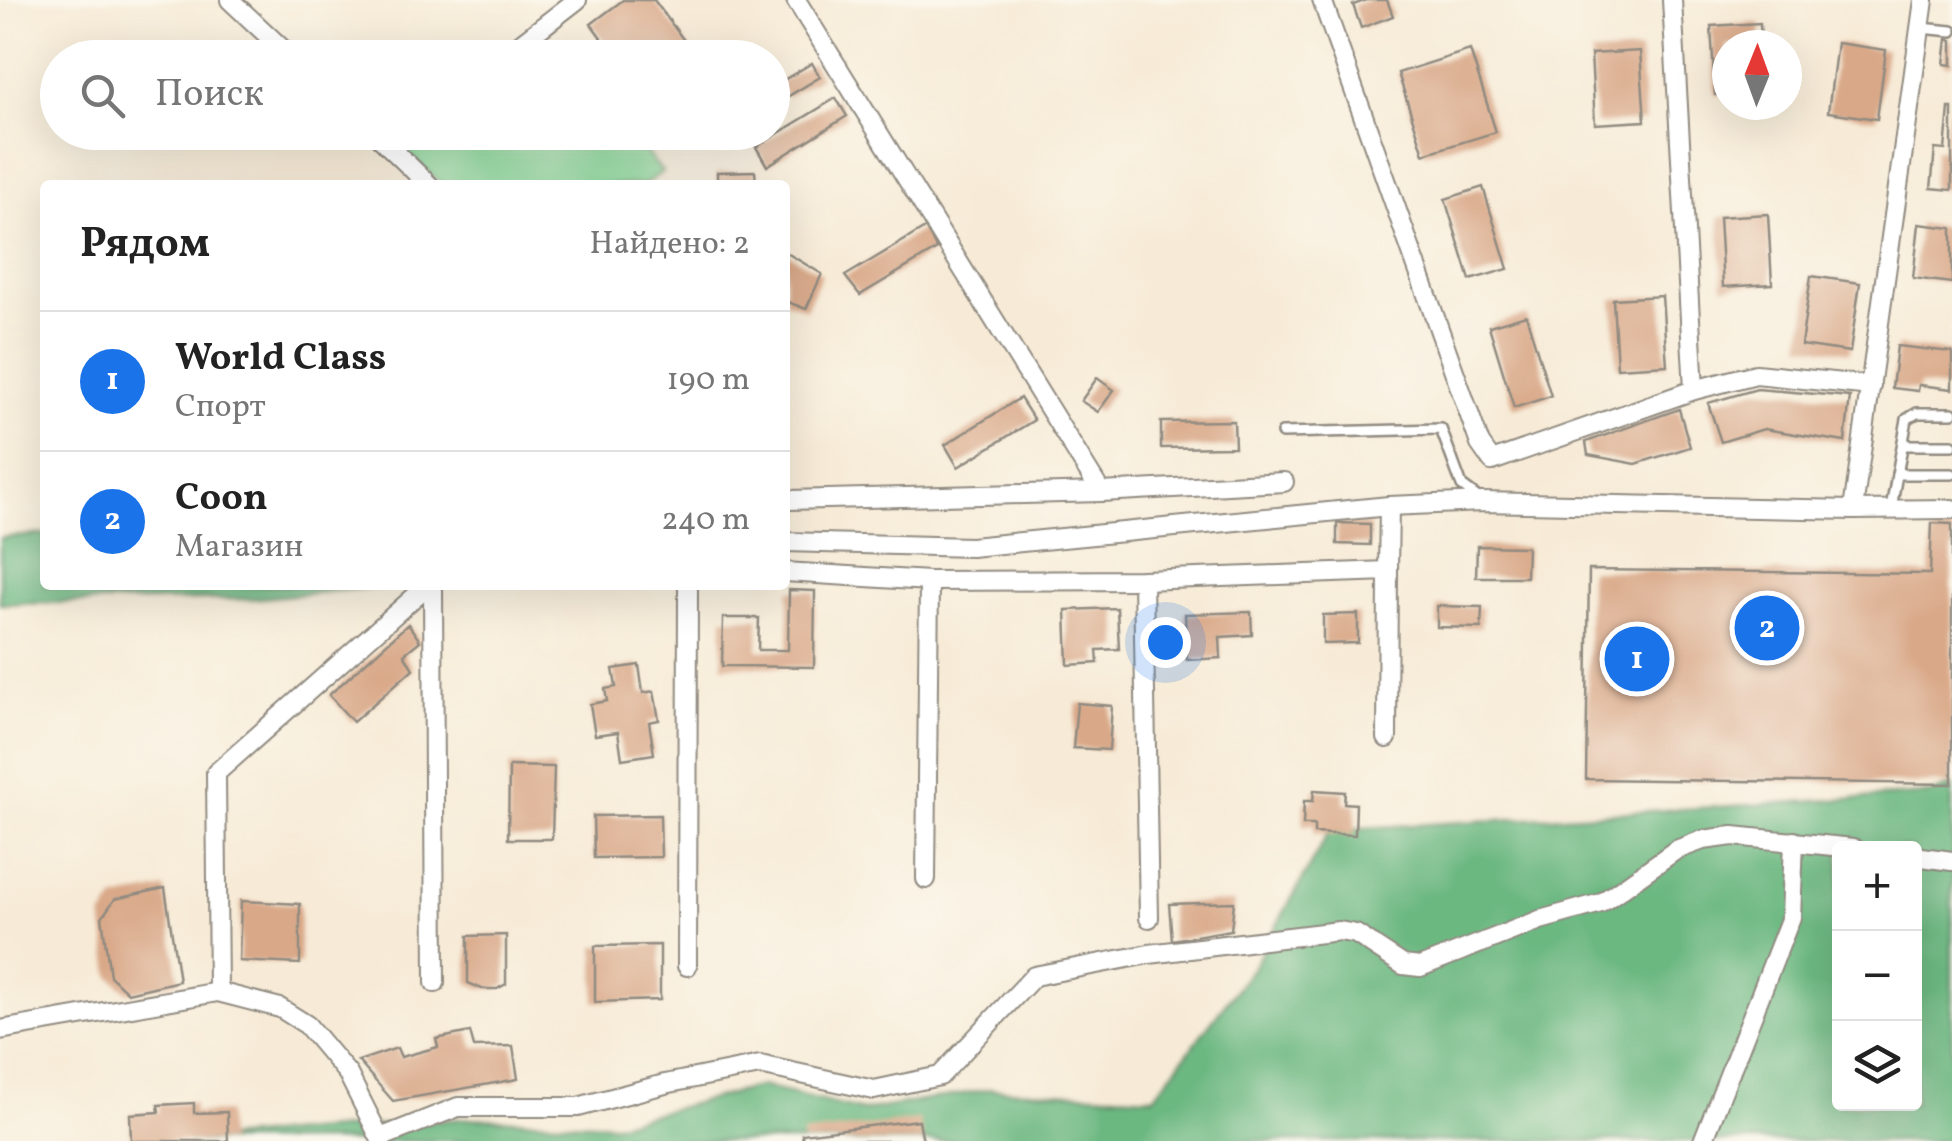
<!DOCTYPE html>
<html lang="ru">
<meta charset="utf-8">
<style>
body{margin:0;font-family:Vollkorn,serif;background:#f6f6f6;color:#222}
.controls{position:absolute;right:30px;bottom:30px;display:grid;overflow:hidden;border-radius:10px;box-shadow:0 10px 40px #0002}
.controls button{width:90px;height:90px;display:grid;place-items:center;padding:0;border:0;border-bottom:2px solid #e0e0e0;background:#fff;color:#222;font:50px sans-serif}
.compass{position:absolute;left:1712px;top:30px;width:90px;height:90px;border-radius:50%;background:#fff;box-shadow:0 10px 40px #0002;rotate:1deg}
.you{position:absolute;left:1165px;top:642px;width:35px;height:35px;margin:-25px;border:8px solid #fff;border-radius:50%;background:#1a73e8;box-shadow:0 0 0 15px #1a73e833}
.badge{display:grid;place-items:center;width:65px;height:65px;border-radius:50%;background:#1a73e8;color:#fff;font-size:32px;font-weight:700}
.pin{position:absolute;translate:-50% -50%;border:5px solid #fff;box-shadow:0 2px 10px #0006}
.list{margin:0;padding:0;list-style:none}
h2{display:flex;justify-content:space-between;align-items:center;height:130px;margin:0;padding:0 40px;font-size:42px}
h2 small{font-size:32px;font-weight:400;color:#767676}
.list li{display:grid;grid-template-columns:65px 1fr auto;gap:30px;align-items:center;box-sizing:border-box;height:140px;padding:0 40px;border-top:2px solid #e0e0e0}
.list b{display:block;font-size:38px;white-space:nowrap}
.list p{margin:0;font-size:32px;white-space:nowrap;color:#767676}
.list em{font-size:32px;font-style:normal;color:#767676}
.icon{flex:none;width:55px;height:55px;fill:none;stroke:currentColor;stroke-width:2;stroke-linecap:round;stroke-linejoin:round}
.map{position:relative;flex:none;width:1952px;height:1141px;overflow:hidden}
.search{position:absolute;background:#fff;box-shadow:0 10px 40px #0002;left:40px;top:40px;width:750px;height:110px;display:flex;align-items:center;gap:25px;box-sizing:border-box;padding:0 35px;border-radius:55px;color:#767676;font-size:38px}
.panel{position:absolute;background:#fff;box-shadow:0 10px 40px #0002;left:40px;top:180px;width:750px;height:410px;border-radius:10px}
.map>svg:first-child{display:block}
</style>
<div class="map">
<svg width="1952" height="1141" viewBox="0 0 1952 1141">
<rect width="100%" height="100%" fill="#fbf7ec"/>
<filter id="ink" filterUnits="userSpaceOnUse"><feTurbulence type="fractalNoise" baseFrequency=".01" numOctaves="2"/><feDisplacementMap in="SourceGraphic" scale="20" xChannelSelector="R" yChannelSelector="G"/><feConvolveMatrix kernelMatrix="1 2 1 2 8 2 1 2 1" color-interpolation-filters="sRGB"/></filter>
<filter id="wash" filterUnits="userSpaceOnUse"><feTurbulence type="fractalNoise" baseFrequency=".0048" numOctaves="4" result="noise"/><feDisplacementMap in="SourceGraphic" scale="40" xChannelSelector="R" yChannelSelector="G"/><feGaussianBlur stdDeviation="2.25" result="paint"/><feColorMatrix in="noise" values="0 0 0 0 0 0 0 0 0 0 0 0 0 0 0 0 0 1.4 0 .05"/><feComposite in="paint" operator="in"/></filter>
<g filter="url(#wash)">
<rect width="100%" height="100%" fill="#f7ebd7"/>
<path fill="#86d899" stroke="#588262" stroke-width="2.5" d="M418,133H630L662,172L643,185H442L408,154C405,144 410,139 418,133Z"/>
<g fill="#6cb881" stroke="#4c7256" stroke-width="2.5" fill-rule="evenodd">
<polygon points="45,534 45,585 398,585 252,599 0,604 0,538"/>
<path d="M1952,786V1141H188L470,1118L614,1124L761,1086L863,1111L990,1089L1154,1097L1254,966L1330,830L1930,794ZM1840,848H1914V1104H1840Z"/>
</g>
<g id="blocks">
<g fill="#d9a888">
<polygon points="623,0 654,0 697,58 616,58 591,24"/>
<polygon points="1367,0 1387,0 1393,16 1361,28 1353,5"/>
<polygon points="1760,23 1761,45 1727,45 1727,94 1715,95 1711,26"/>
<polygon points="1947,39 1952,40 1952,65 1944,64"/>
<polygon points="1837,43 1886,50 1877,119 1828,112"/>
<polygon points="1470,50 1496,132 1424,154 1398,73"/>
<polygon points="1640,51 1645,121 1595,124 1591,54"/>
<polygon points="812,63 820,77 787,97 779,83"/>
<polygon points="836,98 847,116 767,166 756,147"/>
<polygon points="1949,108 1952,108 1952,190 1931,188 1935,149 1945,150"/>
<polygon points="755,171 756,185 717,185 717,172"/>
<polygon points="1483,187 1508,269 1470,280 1445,199"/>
<polygon points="1768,214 1772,284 1723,287 1719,217"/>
<polygon points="1919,224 1952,228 1952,283 1913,278"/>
<polygon points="925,228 937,249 860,295 845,276"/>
<polygon points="785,252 822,274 806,309 785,301"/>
<polygon points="1811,276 1860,283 1850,352 1801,345"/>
<polygon points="1662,296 1667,365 1617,368 1613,299"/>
<polygon points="1526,315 1551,396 1514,408 1489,326"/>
<polygon points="1897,346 1952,352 1952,389 1919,385 1918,391 1892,388"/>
<polygon points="1097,378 1114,390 1098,412 1081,401"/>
<polygon points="1757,389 1850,397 1845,442 1764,429 1721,442 1708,403"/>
<polygon points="1020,398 1034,420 958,467 945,445"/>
<polygon points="1679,409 1690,447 1636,464 1588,455 1586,442"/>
<polygon points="1234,421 1235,447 1161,448 1161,422"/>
<polygon points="1337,523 1370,524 1370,545 1337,544"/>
<polygon points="1932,523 1952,524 1952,784 1586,779 1589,570 1930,574"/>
<polygon points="1477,546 1527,547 1526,577 1476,577"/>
<polygon points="789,590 815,591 814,667 722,666 723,618 759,618 758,650 788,650"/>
<polygon points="1437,606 1482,607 1481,628 1437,627"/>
<polygon points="1117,608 1119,649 1097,650 1098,663 1068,665 1066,610"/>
<polygon points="1251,612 1252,635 1220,637 1221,658 1187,660 1185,614"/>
<polygon points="1358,614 1358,643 1323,644 1323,615"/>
<polygon points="408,624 420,641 404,654 413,669 353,722 329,695"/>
<polygon points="639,665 643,693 654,691 659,720 649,722 654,754 622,759 618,732 595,735 590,704 607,701 605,689 616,687 613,669"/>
<polygon points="1077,703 1112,706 1109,750 1073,748"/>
<polygon points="509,766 554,767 552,839 508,839"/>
<polygon points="1314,790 1345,792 1344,803 1356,804 1355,835 1314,833 1314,825 1303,825 1304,801 1313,801"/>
<polygon points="660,815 661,857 594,858 593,816"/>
<polygon points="165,888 179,981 128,993 110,976 102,917 115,899"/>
<polygon points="241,901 300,904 300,964 239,961"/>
<polygon points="1234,902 1231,930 1172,940 1169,904"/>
<polygon points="506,935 506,984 497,989 482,989 468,983 468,936"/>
<polygon points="660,945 660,1000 595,1002 595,946"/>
<polygon points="470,1032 474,1047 513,1046 518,1079 393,1101 358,1061 397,1048 401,1057 438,1047 436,1039"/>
<polygon points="194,1103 194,1113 227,1112 228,1141 131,1141 130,1114 159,1112 158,1105"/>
<polygon points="919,1120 923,1141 803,1141 802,1134"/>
</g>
</g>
</g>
<g filter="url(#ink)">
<use href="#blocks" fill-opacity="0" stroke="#918b81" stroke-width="2.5"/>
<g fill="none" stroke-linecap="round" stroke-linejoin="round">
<defs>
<g id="service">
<polyline points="1921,28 1952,31"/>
<polyline points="1282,433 1441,429 1462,486 1481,500"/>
<polyline points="1903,445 1952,445"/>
<polyline points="1897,474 1952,474"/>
<polyline points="1891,508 1907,419 1917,413 1952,413"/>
</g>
<g id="minor">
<polyline points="230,0 292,58"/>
<polyline points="796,0 1101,492 1284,482"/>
<polyline points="1322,0 1480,444 1492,461 1694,390 1756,374 1871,386"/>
<polyline points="1672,0 1694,390"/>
<polyline points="502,58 577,0"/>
<polyline points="374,132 429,185"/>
<polyline points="387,145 404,132"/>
<polyline points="785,499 789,500 1101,492"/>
<polyline points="1853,510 1924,0"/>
<polyline points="785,542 971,547 1389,506 1483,502 1853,510 1952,509"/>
<polyline points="1388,571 1389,506"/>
<polyline points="785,572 929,581 1143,580 1388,571 1387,738"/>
<polyline points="1143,580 1149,918"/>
<polyline points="433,585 435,983"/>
<polyline points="1914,856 1952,861"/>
<polyline points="926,879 929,581"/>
<polyline points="687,966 688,585"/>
<polyline points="218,992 216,773 428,585"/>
<polyline points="0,1030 218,992 280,1008 307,1025 348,1074 380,1138 458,1107 578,1107 665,1084 760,1065 874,1090 940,1076 1034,976 1149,954 1339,931 1356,934 1403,965 1420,967 1540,920 1601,903 1676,850 1703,840 1733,836 1853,848"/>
<polyline points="1703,1141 1791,917 1794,841"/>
</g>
</defs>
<use href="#service" stroke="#918b81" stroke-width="14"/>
<use href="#minor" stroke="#918b81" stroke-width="22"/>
<use href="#service" stroke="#fff" stroke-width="9"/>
<use href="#minor" stroke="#fff" stroke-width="18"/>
</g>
</g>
</svg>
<div class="controls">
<button>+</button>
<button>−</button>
<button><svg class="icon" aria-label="layers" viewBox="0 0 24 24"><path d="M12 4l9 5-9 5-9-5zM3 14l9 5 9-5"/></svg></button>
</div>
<svg class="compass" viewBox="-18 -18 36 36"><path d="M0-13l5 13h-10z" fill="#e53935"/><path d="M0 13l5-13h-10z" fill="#767676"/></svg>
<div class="you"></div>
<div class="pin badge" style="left:1637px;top:659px">1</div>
<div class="pin badge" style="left:1767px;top:628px">2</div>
<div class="search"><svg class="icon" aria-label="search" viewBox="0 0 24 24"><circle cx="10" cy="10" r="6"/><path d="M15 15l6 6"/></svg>Поиск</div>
<section class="panel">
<h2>Рядом<small>Найдено: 2</small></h2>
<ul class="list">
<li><span class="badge">1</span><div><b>World Class</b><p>Спорт</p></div><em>190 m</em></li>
<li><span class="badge">2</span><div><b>Coon</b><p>Магазин</p></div><em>240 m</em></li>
</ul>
</section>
</div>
